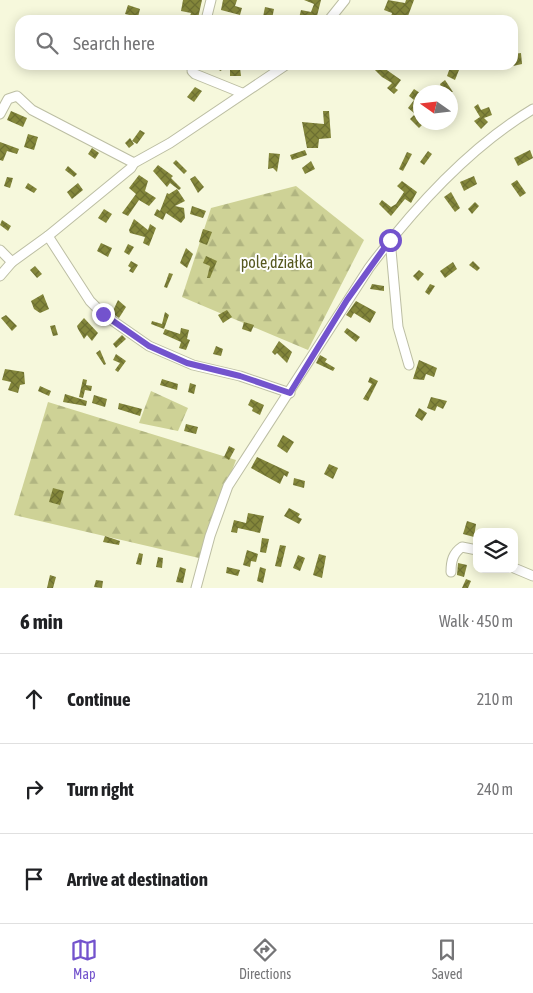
<!DOCTYPE html>
<meta charset="utf-8">
<style>
body{margin:0;font-family:"Asap Condensed",sans-serif;background:#f2f2f2;color:#202124}
.controls{position:absolute;right:15px;bottom:15px;display:grid;overflow:hidden;border-radius:10px;box-shadow:0 2px 12px #0003}
.controls button{width:45px;height:45px;display:grid;place-items:center;padding:0;border:0;border-bottom:1px solid #e0e0e0;background:#fff;color:#202124;font:25px sans-serif}
.compass{position:absolute;left:413px;top:85px;width:45px;height:45px;border-radius:50%;background:#fff;box-shadow:0 2px 12px #0003;rotate:284deg}
.stop{position:absolute;width:15px;height:15px;margin:-11px;border:4px solid #7353cd;border-radius:50%;background:#fff}
.stop.end{background:#7353cd;border-color:#fff;box-shadow:0 1px 5px #0008}
.list{margin:0;padding:0;list-style:none}
h2{display:flex;justify-content:space-between;align-items:center;height:65px;margin:0;padding:0 20px;font-size:21px}
h2 small{font-size:16px;font-weight:400;color:#757577}
.list li{display:grid;grid-template-columns:32px 1fr auto;gap:15px;align-items:center;box-sizing:border-box;height:90px;padding:0 20px;border-top:1px solid #e0e0e0}
.list b{display:block;font-size:19px;white-space:nowrap}
.list em{font-size:16px;font-style:normal;color:#757577}
.icon{flex:none;width:28px;height:28px;fill:none;stroke:currentColor;stroke-width:2;stroke-linecap:round;stroke-linejoin:round}
.map{position:relative;flex:none;width:533px;height:588px;overflow:hidden}
.search{position:absolute;background:#fff;box-shadow:0 2px 12px #0003;left:15px;right:15px;top:15px;height:55px;display:flex;align-items:center;gap:12px;box-sizing:border-box;padding:0 18px;border-radius:15px;color:#757577;font-size:19px}
.sheet{height:335px;background:#fff}
nav{display:flex;justify-content:space-around;align-items:center;box-sizing:border-box;height:70px;border-top:1px solid #e0e0e0;background:#fff;font-size:14px;color:#757577}
nav a{display:grid;justify-items:center;gap:2px}
nav .on{color:#7353cd}
.map>svg:first-child{display:block}
</style>
<div class="map">
<svg width="533" height="588" viewBox="0 0 533 588">
<defs>
<pattern id="forest-firs" width="22" height="20" patternUnits="userSpaceOnUse" patternTransform="scale(1.25)"><rect width="22" height="20" fill="#ced296"/><path d="M5 1l3.5 6h-7zM16 11l3.5 6h-7z" fill="#b1b581"/></pattern>
<pattern id="building-cross-hatch" width="8" height="8" patternUnits="userSpaceOnUse" patternTransform="scale(1.25)"><rect width="8" height="8" fill="#84873b"/><path d="M0 0l8 8M0 8l8-8" fill="none" stroke="#6c6f31"/></pattern>
</defs>
<rect width="100%" height="100%" fill="#f6f8dc"/>
<g fill="url(#forest-firs)">
<polygon points="296,186 364,240 308,350 182,297 211,208"/>
<polygon points="151,391 188,408 178,431 139,423"/>
<polygon points="48,402 236,460 199,558 14,515"/>
</g>
<g fill="url(#building-cross-hatch)">
<polygon points="183,0 202,0 198,18 190,16 191,13 181,11"/>
<polygon points="223,0 237,0 235,6 242,8 240,15 221,10"/>
<polygon points="304,0 321,0 316,20 299,18 301,10 311,12 314,4"/>
<polygon points="388,0 405,3 406,0 414,0 408,16 418,20 390,20 392,13 384,10"/>
<polygon points="128,5 140,9 138,17 125,14"/>
<polygon points="265,7 274,9 272,19 263,17"/>
<polygon points="521,53 522,64 513,66 513,54"/>
<polygon points="207,65 224,65 221,71"/>
<polygon points="370,65 377,65 382,70 384,68 401,80 395,88 398,90 394,94 387,88 392,83 382,77"/>
<polygon points="451,65 461,65 455,80 447,76"/>
<polygon points="230,68 240,68 241,76 230,76"/>
<polygon points="445,80 453,92 443,92 440,84"/>
<polygon points="195,87 202,91 194,102 187,97"/>
<polygon points="414,89 420,93 420,105 414,113 408,108 414,100 409,96"/>
<polygon points="478,104 481,110 489,107 492,115 484,118 488,122 481,129 474,121 480,117 474,107"/>
<polygon points="11,111 27,118 23,127 7,120"/>
<polygon points="323,111 329,111 331,138 319,139 318,148 307,148 302,122 324,124"/>
<polygon points="414,115 423,124 419,128 410,119"/>
<polygon points="140,130 145,133 137,144 132,141"/>
<polygon points="28,134 38,137 34,150 24,147"/>
<polygon points="130,138 134,144 129,148 125,143"/>
<polygon points="0,142 19,149 17,154 7,151 3,161 0,160"/>
<polygon points="92,148 99,153 95,159 88,154"/>
<polygon points="305,150 307,155 292,160 290,155"/>
<polygon points="530,150 533,158 518,166 514,158"/>
<polygon points="428,151 432,154 424,165 420,162"/>
<polygon points="407,152 412,154 403,171 399,169"/>
<polygon points="269,153 280,154 277,172 273,168 268,169"/>
<polygon points="176,160 187,171 184,174 173,163"/>
<polygon points="311,161 315,169 305,174 302,168"/>
<polygon points="158,165 173,176 171,178 181,188 179,190 170,183 167,187 153,171"/>
<polygon points="68,166 77,174 74,177 65,170"/>
<polygon points="139,175 148,181 145,191 156,198 149,206 139,200 128,216 122,213 136,194 129,188"/>
<polygon points="195,176 204,187 198,193 190,179"/>
<polygon points="474,176 477,184 464,191 460,182"/>
<polygon points="7,177 13,178 10,188 4,186"/>
<polygon points="517,180 526,193 520,197 511,184"/>
<polygon points="402,181 417,192 411,203 405,199 391,216 379,204 382,200 391,207 396,204 404,192 397,186"/>
<polygon points="28,183 37,189 34,193 25,188"/>
<polygon points="78,183 83,190 72,199 67,192"/>
<polygon points="177,189 185,201 175,206 184,208 185,218 181,223 166,213 163,220 154,215 157,209 160,211 167,193 169,194"/>
<polygon points="451,192 460,208 455,212 444,197"/>
<polygon points="475,202 479,206 472,214 468,209"/>
<polygon points="192,206 206,211 203,218 190,214"/>
<polygon points="104,209 112,214 106,223 98,218"/>
<polygon points="134,219 148,230 150,224 156,228 149,246 143,243 145,237 130,233 129,230"/>
<polygon points="2,220 11,226 8,231 0,225"/>
<polygon points="203,229 212,232 207,245 199,242"/>
<polygon points="101,243 112,248 108,257 97,251"/>
<polygon points="128,244 134,247 129,255 124,252"/>
<polygon points="186,248 193,254 187,268 180,263"/>
<polygon points="206,256 217,261 210,278 207,278 210,266 203,263"/>
<polygon points="131,261 138,265 133,273 129,271 131,268 128,266"/>
<polygon points="473,261 480,268 477,271 469,265"/>
<polygon points="453,262 457,269 445,278 440,271"/>
<polygon points="35,266 42,274 37,278 30,270"/>
<polygon points="419,270 424,274 418,281 413,276"/>
<polygon points="169,273 173,274 167,288 164,287"/>
<polygon points="372,284 384,286 384,291 370,289"/>
<polygon points="430,284 435,286 429,295 425,292"/>
<polygon points="43,294 49,309 40,313 34,309 31,301"/>
<polygon points="118,300 126,307 119,318 112,313"/>
<polygon points="356,301 376,312 370,323 354,313 351,318 346,315"/>
<polygon points="227,310 232,317 223,323 218,315"/>
<polygon points="165,312 169,315 164,329 151,324 152,321 162,324"/>
<polygon points="6,315 17,326 12,331 1,318"/>
<polygon points="84,318 98,333 92,341 87,335 84,339 78,329 77,326"/>
<polygon points="244,322 254,325 251,332 242,329"/>
<polygon points="55,325 58,335 53,336 50,326"/>
<polygon points="181,328 189,330 187,339 190,340 186,350 179,348 181,342 163,334 165,329 180,334"/>
<polygon points="347,328 360,337 356,342 344,332"/>
<polygon points="122,335 126,339 116,348 113,344"/>
<polygon points="279,341 292,352 287,363 277,353 275,355 272,352"/>
<polygon points="216,346 223,349 221,356 213,354"/>
<polygon points="100,350 106,364 104,365 96,353"/>
<polygon points="116,354 126,361 118,372 115,370 120,363 113,360"/>
<polygon points="320,355 327,359 325,362 335,368 333,371 316,363"/>
<polygon points="419,360 437,368 434,377 426,374 424,380 413,379"/>
<polygon points="5,369 24,372 25,384 20,385 18,393 8,390 11,382 2,380"/>
<polygon points="370,377 378,381 368,401 363,399 372,384 368,382"/>
<polygon points="83,379 87,380 86,385 92,386 91,391 85,390 83,398 79,397"/>
<polygon points="162,379 178,384 177,390 160,385"/>
<polygon points="190,383 196,385 194,394 188,392"/>
<polygon points="40,386 51,391 49,396 38,391"/>
<polygon points="65,394 87,401 86,406 63,402"/>
<polygon points="94,395 107,399 105,407 92,403"/>
<polygon points="431,397 447,401 443,409 437,406 435,411 427,408"/>
<polygon points="251,399 264,405 260,415 252,411 253,408 248,405"/>
<polygon points="119,403 142,409 140,416 118,409"/>
<polygon points="419,408 427,413 422,421 415,416"/>
<polygon points="186,424 198,427 196,434 184,431"/>
<polygon points="283,435 294,442 287,453 277,446"/>
<polygon points="229,446 235,449 229,460 224,457"/>
<polygon points="257,457 289,472 287,477 284,475 280,484 251,468"/>
<polygon points="329,464 338,468 333,479 324,474"/>
<polygon points="294,478 305,481 304,488 293,485"/>
<polygon points="53,488 64,491 60,505 49,502"/>
<polygon points="289,508 300,514 298,517 302,519 299,524 284,516"/>
<polygon points="248,513 264,516 260,533 238,528 237,533 231,532 234,520 246,523"/>
<polygon points="467,521 476,524 474,537 463,534"/>
<polygon points="105,536 120,541 119,545 103,542"/>
<polygon points="262,538 269,539 266,553 260,552"/>
<polygon points="280,545 286,546 281,567 275,566"/>
<polygon points="247,550 258,554 256,562 251,561 250,567 243,565"/>
<polygon points="139,553 143,554 141,565 136,564"/>
<polygon points="319,554 326,556 322,578 313,575"/>
<polygon points="298,555 305,558 300,571 293,568"/>
<polygon points="158,557 163,558 162,568 156,567"/>
<polygon points="458,563 467,565 464,577 457,575"/>
<polygon points="180,567 186,569 183,583 176,582"/>
<polygon points="227,567 240,570 238,576 226,573"/>
<polygon points="260,567 266,569 263,583 257,581"/>
<polygon points="50,575 56,577 53,588 47,588"/>
<polygon points="466,579 471,581 468,588 462,588"/>
<polygon points="96,580 103,581 102,588 94,587"/>
</g>
<g fill="none" stroke-linecap="round" stroke-linejoin="round">
<defs>
<g id="minor">
<polyline points="206,20 211,0"/>
<polyline points="329,20 345,0"/>
<polyline points="193,65 192,71 195,74 242,93"/>
<polyline points="0,114 8,99 17,96 32,110 134,163"/>
<polyline points="48,236 90,301 103,314 149,346 193,365 240,376 290,393"/>
<polyline points="390,239 398,327 409,365"/>
<polyline points="0,250 12,262"/>
<polyline points="0,276 12,262 48,236 131,168 134,163 170,143 286,65"/>
<polyline points="514,568 533,576"/>
<path d="M451,572C451,561 453,553 462,547L477,550"/>
<path d="M196,588L210,536L228,486L369,268C414,208 468,148 533,109"/>
</g>
</defs>
<use href="#minor" stroke="#bcbea3" stroke-width="11"/>
<use href="#minor" stroke="#fff" stroke-width="9"/>
</g>
<g fill="none" stroke-linecap="round" stroke-linejoin="round">
<polyline stroke="#7353cd" stroke-width="6" points="103,314 149,346 187,363 240,376 290,393 347,300 390,240"/>
</g>
<g text-anchor="middle" stroke-width="4" stroke-linejoin="round" paint-order="stroke">
<g font-size="16" fill="#56581f" stroke="#fff">
<text x="277" y="268">pole,działka</text>
</g>
</g>
</svg>
<div class="controls">
<button><svg class="icon" aria-label="layers" viewBox="0 0 24 24"><path d="M12 4l9 5-9 5-9-5zM3 14l9 5 9-5"/></svg></button>
</div>
<svg class="compass" viewBox="-18 -18 36 36"><path d="M0-13l5 13h-10z" fill="#e53935"/><path d="M0 13l5-13h-10z" fill="#757577"/></svg>
<div class="stop" style="left:390px;top:240px"></div>
<div class="stop end" style="left:103px;top:314px"></div>
<div class="search"><svg class="icon" aria-label="search" viewBox="0 0 24 24"><circle cx="10" cy="10" r="6"/><path d="M15 15l6 6"/></svg>Search here</div>
</div>
<section class="sheet">
<h2>6 min<small>Walk · 450 m</small></h2>
<ul class="list">
<li><svg class="icon" aria-label="ahead" viewBox="0 0 24 24"><path d="M12 20V5M6 11l6-6 6 6"/></svg><div><b>Continue</b></div><em>210 m</em></li>
<li><svg class="icon" aria-label="right" viewBox="0 0 24 24"><path d="M7 20v-9h11M14 6l5 5-5 5"/></svg><div><b>Turn right</b></div><em>240 m</em></li>
<li><svg class="icon" aria-label="arrive" viewBox="0 0 24 24"><path d="M6 21V4h12l-3 4 3 4H6"/></svg><div><b>Arrive at destination</b></div></li>
</ul>
</section>
<nav>
<a class="on"><svg class="icon" aria-label="map" viewBox="0 0 24 24"><path d="M3 6l6-2 6 2 6-2v14l-6 2-6-2-6 2zM9 4v14M15 6v14"/></svg>Map</a>
<a><svg class="icon" aria-label="directions" viewBox="0 0 24 24"><path d="M12 3l9 9-9 9-9-9zM9 14v-3h6M13 9l2 2-2 2"/></svg>Directions</a>
<a><svg class="icon" aria-label="saved" viewBox="0 0 24 24"><path d="M7 4h10v16l-5-4-5 4z"/></svg>Saved</a>
</nav>
